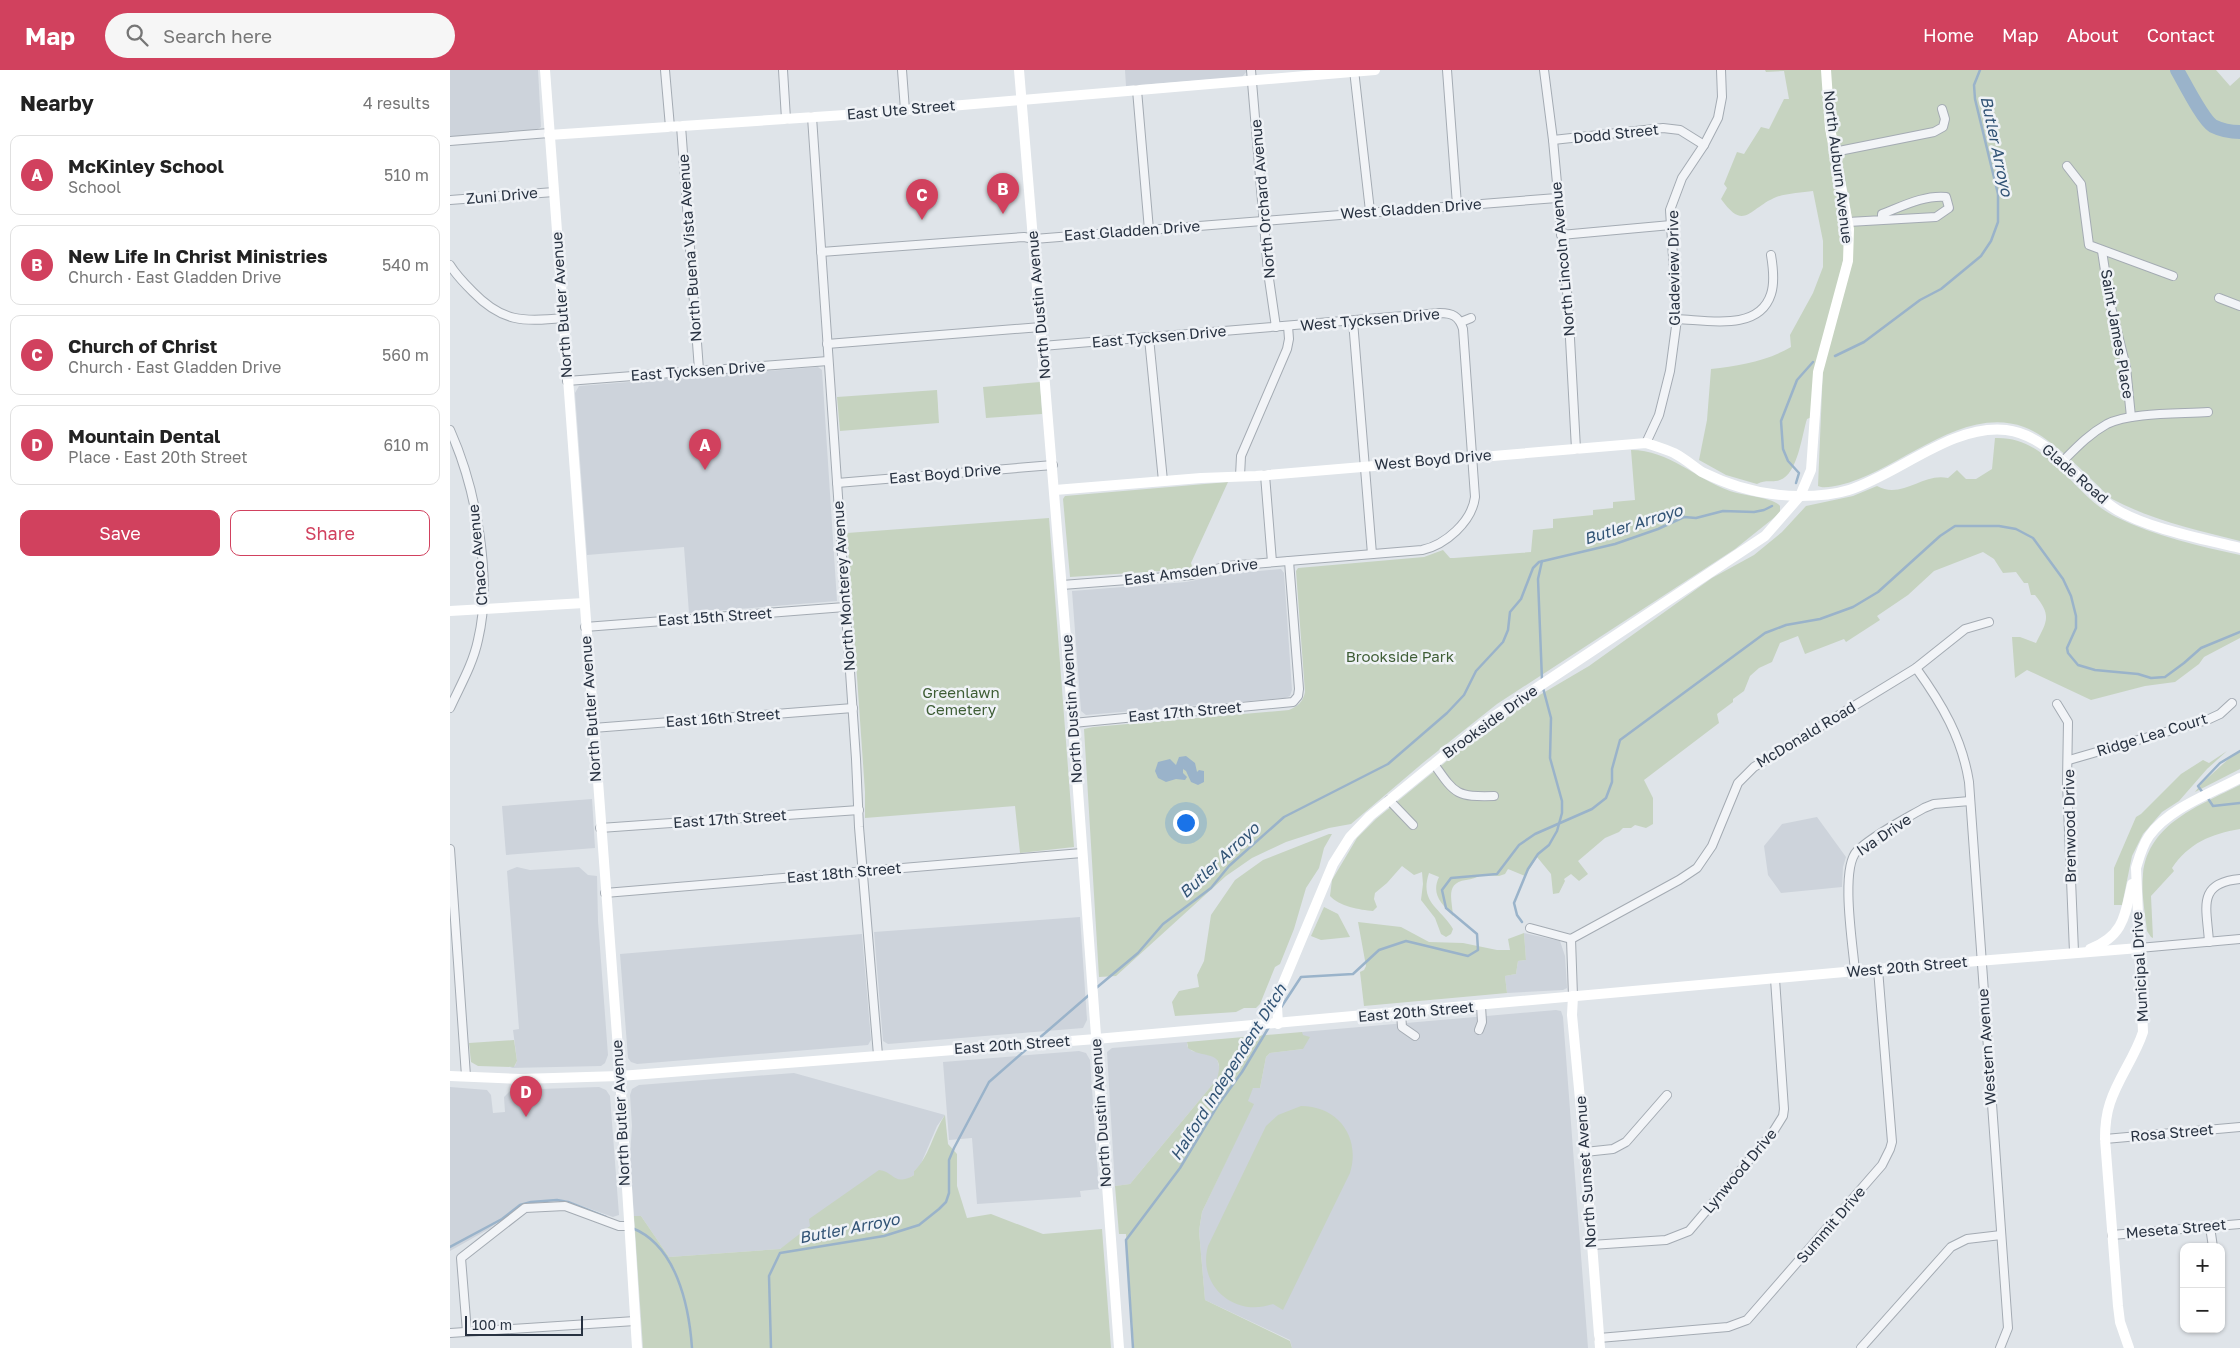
<!DOCTYPE html>
<meta charset="utf-8">
<style>
body{margin:0;font-family:"Golos Text",sans-serif;background:#f6f6f6;color:#222}
.controls{position:absolute;right:15px;bottom:15px;display:grid;overflow:hidden;border-radius:10px;box-shadow:0 1px 4px #0004}
.controls button{width:45px;height:45px;display:grid;place-items:center;padding:0;border:0;border-bottom:1px solid #e0e0e0;background:#fff;color:#222;font:25px sans-serif}
.scale{position:absolute;left:15px;bottom:12px;width:118px;box-sizing:border-box;padding-left:5px;border:2px solid #283241;border-top:0;font-size:14px;line-height:18px;white-space:nowrap;color:#283241;-webkit-text-stroke:4px #eff2f6;paint-order:stroke}
.you{position:absolute;left:735px;top:752px;width:18px;height:18px;margin:-12px;border:4px solid #fff;border-radius:50%;background:#1a73e8;box-shadow:0 0 0 8px #1a73e833}
.badge{display:grid;place-items:center;width:32px;height:32px;border-radius:50%;background:#d1415e;color:#fff;font-size:16px;font-weight:700}
.pin{position:absolute;translate:-50% -41px;filter:drop-shadow(0 1px 2px #0008)}
.pin::after{content:'';position:absolute;top:26px;width:18px;height:15px;background:inherit;clip-path:polygon(0 0,100% 0,50% 100%)}
.list{margin:0;padding:0;list-style:none}
h2{display:flex;justify-content:space-between;align-items:center;height:65px;margin:0;padding:0 20px;font-size:21px}
h2 small{font-size:16px;font-weight:400;color:#767676}
.list li{display:grid;grid-template-columns:32px 1fr auto;gap:15px;align-items:center;box-sizing:border-box;height:80px;margin:0 10px 10px;padding:0 10px;border:1px solid #e0e0e0;border-radius:10px}
.list b{display:block;font-size:19px;white-space:nowrap}
.list p{margin:0;font-size:16px;white-space:nowrap;color:#767676}
.list em{font-size:16px;font-style:normal;color:#767676}
.actions{display:flex;gap:10px;padding:15px 20px}
.actions a{flex:1;padding:11px 0;border:1px solid #d1415e;border-radius:10px;text-align:center;font-size:18px;color:#d1415e}
.actions .main{background:#d1415e;color:#fff}
.icon{flex:none;width:28px;height:28px;fill:none;stroke:currentColor;stroke-width:2;stroke-linecap:round;stroke-linejoin:round}
.map{position:relative;flex:none;width:1790px;height:1278px;overflow:hidden}
header{display:flex;align-items:center;gap:30px;box-sizing:border-box;height:70px;padding:0 25px;background:#d1415e;color:#fff}
header strong{font-size:24px}
nav{display:flex;gap:28px;margin-inline-start:auto;font-size:18px}
.search{width:350px;height:45px;background:#f6f6f6;display:flex;align-items:center;gap:12px;box-sizing:border-box;padding:0 18px;border-radius:28px;color:#767676;font-size:19px}
main{display:flex}
aside{flex:1;background:#fff}
.map>svg:first-child{display:block}
</style>
<header>
<strong>Map</strong>
<div class="search"><svg class="icon" aria-label="search" viewBox="0 0 24 24"><circle cx="10" cy="10" r="6"/><path d="M15 15l6 6"/></svg>Search here</div>
<nav><a>Home</a><a>Map</a><a>About</a><a>Contact</a></nav>
</header>
<main>
<aside>
<h2>Nearby<small>4 results</small></h2>
<ul class="list">
<li><span class="badge">A</span><div><b>McKinley School</b><p>School</p></div><em>510 m</em></li>
<li><span class="badge">B</span><div><b>New Life In Christ Ministries</b><p>Church · East Gladden Drive</p></div><em>540 m</em></li>
<li><span class="badge">C</span><div><b>Church of Christ</b><p>Church · East Gladden Drive</p></div><em>560 m</em></li>
<li><span class="badge">D</span><div><b>Mountain Dental</b><p>Place · East 20th Street</p></div><em>610 m</em></li>
</ul>
<div class="actions"><a class="main">Save</a><a>Share</a></div>
</aside>
<div class="map">
<svg width="1790" height="1278" viewBox="0 0 1790 1278">
<rect width="100%" height="100%" fill="#dfe4e9"/>
<g fill="#cdd3db">
<polygon points="0,0 88,0 91,57 86,60 0,68"/>
<polygon points="675,0 797,0 797,1 792,7 676,16"/>
<polygon points="368,297 372,300 387,531 239,543 234,477 137,485 125,323 129,316"/>
<polygon points="831,499 834,503 842,620 840,626 835,628 636,645 631,641 622,521 736,512 776,504"/>
<polygon points="142,729 145,778 56,785 52,736"/>
<polygon points="1367,747 1396,787 1393,797 1392,817 1331,823 1318,805 1314,776 1332,754"/>
<polygon points="67,797 80,800 129,797 138,805 147,806 148,851 158,985 155,993 151,996 60,998 65,996 67,991 63,960 69,959 57,801"/>
<polygon points="630,847 637,950 633,958 438,974 433,971 424,862"/>
<polygon points="1074,863 1110,871 1115,886 1117,918 1113,920 1057,923 1055,906 1066,904 1068,891 1076,890"/>
<polygon points="412,864 421,970 418,975 187,994 181,992 178,988 170,884"/>
<polygon points="1106,940 1111,941 1113,947 1138,1278 842,1278 840,1270 755,1230 749,1161 752,1142 803,1034 797,1031 803,1017 810,1018 816,987 820,983 853,979 852,962"/>
<polygon points="737,972 737,976 742,981 762,985 767,989 770,1000 767,1009 680,1114 665,1116 657,982 662,978"/>
<polygon points="629,981 636,983 640,990 649,1119 630,1121 631,1127 527,1134 522,1068 499,1070 493,992"/>
<polygon points="344,1003 495,1045 487,1056 470,1096 464,1101 464,1105 456,1110 447,1110 438,1105 330,1179 219,1187 191,1146 184,1146 180,1086 182,1056 180,1025 182,1019 189,1015"/>
<polygon points="0,1017 37,1020 41,1025 43,1043 55,1042 54,1027 61,1020 149,1017 156,1020 160,1026 169,1145 163,1147 115,1130 78,1132 69,1135 39,1159 0,1181"/>
</g>
<g fill="#c6d3c0">
<path d="M1315,0H1372L1394,149L1395,181L1362,347L1357,349C1352,364 1348,404 1330,410C1322,413 1316,409 1307,414L1276,405L1249,390L1257,350L1261,299C1289,296 1317,291 1341,277L1340,265L1363,223L1373,197V171L1363,121C1351,123 1335,123 1324,128C1298,140 1294,161 1271,129L1277,118L1274,114L1287,82L1294,84L1311,57L1319,59L1334,29H1339L1334,1L1316,2Z"/>
<path d="M1380,0H1723L1759,56L1790,66V471C1746,460 1702,450 1662,429C1639,408 1601,366 1574,357C1511,334 1448,402 1390,415C1383,416 1374,419 1368,416L1373,298L1403,159L1399,128L1386,71Z"/>
<polygon points="1730,0 1766,0 1780,16 1790,7 1790,60 1765,53 1746,26"/>
<polygon points="590,312 592,344 536,348 533,317"/>
<polygon points="487,320 489,353 390,361 387,327"/>
<path d="M1545,368C1600,366 1621,425 1666,447C1705,466 1748,476 1790,485V568L1754,587L1749,594L1725,612L1695,616L1641,630L1577,600L1565,608L1562,567H1570L1586,573C1597,551 1602,546 1585,525H1581L1578,513H1574L1566,502L1553,503L1544,489L1533,482L1484,501L1458,525L1427,546L1430,550L1396,572L1394,569L1355,584L1348,566L1330,573L1322,592L1309,598L1300,606L1294,621L1283,629V632L1267,644L1269,653L1194,710L1203,728V754L1196,758L1185,755L1181,758H1173L1169,762L1155,768L1128,791L1138,804L1129,811L1121,804L1114,809L1115,811L1109,823L1103,824L1101,804L1087,787L1075,806L1058,799L1055,804L1049,806L1031,805C1026,808 1022,809 1016,810C995,813 1002,829 1003,846C991,833 981,824 989,807L979,803C969,833 991,838 1003,859L1001,864L996,867L991,864L985,848L971,830L973,814L972,802L964,805L952,796L937,813L925,823L924,829L927,837L923,841C910,840 889,836 880,826L882,810L907,768L926,749L1014,677L1036,664L1076,633L1139,596L1262,508L1304,485L1332,462L1356,436L1403,426L1427,416C1452,430 1473,402 1498,408L1507,400L1516,409H1526L1542,399Z"/>
<path d="M1181,380C1219,380 1246,409 1280,421C1291,425 1325,428 1330,436V443L1285,479L1047,634L974,692L901,754L879,758L836,772L802,788L776,806L666,906L649,907L634,659L643,657L839,640C848,636 853,632 855,622L846,501L848,498L974,487L993,480L1000,488H1004L1081,482L1083,460L1103,458V449L1143,445V440L1163,438V432L1185,430Z"/>
<polygon points="778,412 741,493 743,499 620,507 613,429 615,426"/>
<polygon points="599,448 624,777 570,783 565,736 415,748 415,722 397,463"/>
<polygon points="1777,681 1757,699 1729,731 1712,742 1693,764 1682,786 1672,835 1664,835 1664,798 1686,747 1691,744 1731,704 1753,690 1759,693"/>
<polygon points="1790,682 1790,699 1745,722 1752,713 1784,684"/>
<path d="M1790,715V759C1761,764 1739,773 1722,798L1724,801L1701,826L1703,868L1701,867L1697,861C1695,843 1691,823 1693,804C1698,753 1751,735 1790,715Z"/>
<polygon points="879,764 882,764 874,778 869,798 856,818 844,859 830,894 825,897 810,934 806,938 794,938 786,942 725,946 722,932 729,921 749,917 747,905 754,891 761,845 785,810 813,790"/>
<polygon points="874,837 888,844 900,867 871,870 861,866"/>
<polygon points="908,852 951,857 979,872 1013,873 1047,880 1060,880 1058,869 1074,863 1076,890 1068,891 1066,904 1055,906 1057,923 914,936 910,902 914,900 916,896"/>
<path d="M852,962L853,965L860,967L853,979L820,983L816,987L810,1018H803L798,1031L804,1034L752,1142L749,1161L755,1230L840,1271L842,1278H684L676,1164H669L665,1116L680,1114L767,1009C776,978 754,990 738,978L737,972Z"/>
<polygon points="64,970 67,991 64,997 28,996 21,992 19,973"/>
<path d="M851,1036C888,1036 911,1067 900,1103L833,1240L823,1234C785,1248 747,1216 758,1176L816,1056L828,1045Z"/>
<path d="M495,1045L498,1074L507,1084V1116L517,1148L541,1144L593,1164L652,1159L661,1278H193L184,1146H191L219,1187L330,1179L360,1156L359,1149L429,1100C445,1102 444,1117 464,1105V1101C478,1090 484,1061 495,1045Z"/>
</g>
<polygon fill="#9ab3ca" points="736,686 745,693 747,702 749,700 754,701 754,712 748,715 741,712 736,701 733,699 733,703 737,707 735,710 726,709 716,712 708,708 705,701 708,692 720,689 726,695 729,687"/>
<g fill="none" stroke-linecap="round" stroke-linejoin="round">
<g stroke="#9ab3ca" stroke-width="2.5">
<polyline points="1385,286 1414,272 1470,230 1491,219 1531,186 1541,171 1548,152 1548,124 1525,29 1524,15 1530,0"/>
<polyline points="1346,413 1349,403 1338,391 1333,379 1331,351 1347,310 1363,292"/>
<polyline points="1092,491 1088,509 1092,610"/>
<polyline points="1753,723 1748,716 1770,693 1790,681"/>
<polyline points="1757,727 1763,736 1790,733"/>
<polyline points="1072,852 1067,845 1064,833 1078,799 1088,784 1099,775 1107,761 1112,743 1112,731 1100,688 1101,648 1093,618"/>
<polyline points="645,919 688,883 713,854 761,818 779,796 834,747 938,694 997,643 1014,625 1026,601 1053,572 1058,560 1060,542 1071,529 1083,498 1089,492 1165,474 1208,459 1234,447 1246,448 1273,441 1304,442 1314,440 1322,436"/>
<polyline points="830,939 851,907 903,904 929,880 956,871 1018,886 1028,880 1027,864 996,838 992,820 1001,808 1047,804 1069,775 1085,764 1142,739 1156,728 1162,712 1162,699 1170,670 1315,563 1336,555 1370,549 1403,537 1428,522 1490,466 1505,456 1549,456 1566,459 1583,468 1613,509 1621,526 1626,546 1626,558 1617,578 1618,583 1628,595 1645,600 1688,604 1701,608 1715,607 1734,593 1751,578 1790,562"/>
<polyline points="587,970 639,925"/>
<path d="M182,1158C226,1175 239,1235 242,1278"/>
<polyline points="0,1177 52,1149 70,1135 81,1132 107,1130 118,1132 156,1147"/>
<polyline points="321,1278 319,1206 330,1183 434,1166 469,1155 489,1139 496,1132 499,1123 499,1090 504,1078 539,1012 579,977"/>
<polyline points="683,1278 676,1170 730,1098 768,1035 792,1002 819,957"/>
</g>
<path stroke="#9ab3ca" stroke-width="14" d="M1727,0C1734,12 1753,50 1763,56C1771,60 1782,62 1790,62"/>
<defs>
<g id="street">
<polyline points="215,0 220,57"/>
<polyline points="333,0 336,49"/>
<polyline points="452,0 455,40"/>
<polyline points="801,0 818,202 826,257"/>
<polyline points="904,0 920,141"/>
<polyline points="997,0 1007,135"/>
<polyline points="1094,0 1103,70 1118,232 1126,379"/>
<polyline points="687,20 699,160"/>
<polyline points="362,47 406,689 409,757 428,985"/>
<polyline points="231,56 249,300"/>
<polyline points="1103,70 1213,58 1230,60 1254,75"/>
<polyline points="0,71 99,63"/>
<polyline points="1384,82 1484,62 1493,57 1495,49 1492,39"/>
<polyline points="1617,96 1631,114 1639,175 1723,206"/>
<polyline points="0,130 104,122"/>
<path d="M1398,152L1486,147L1499,138L1496,127C1474,125 1453,136 1432,144V149"/>
<polyline points="1111,165 1221,155"/>
<polyline points="1652,181 1660,233 1676,297 1681,347"/>
<polyline points="371,182 574,167 584,169 1107,128"/>
<path d="M0,195C6,205 14,213 23,222C52,252 73,252 113,248"/>
<polyline points="1769,228 1790,236"/>
<path d="M1227,249C1257,250 1309,262 1321,224C1325,212 1323,197 1321,185"/>
<polyline points="903,251 922,484"/>
<polyline points="1011,252 1021,248"/>
<polyline points="699,268 713,411"/>
<polyline points="377,274 591,257"/>
<path d="M592,276L990,243C1002,243 1009,246 1013,259L1025,427C1022,452 995,475 972,480L778,496L742,505L612,515"/>
<polyline points="117,311 378,291"/>
<path d="M0,360C26,418 43,508 28,570C23,594 10,616 0,638"/>
<polyline points="1196,373 1209,345 1220,301 1227,249 1220,140 1232,108 1254,75 1268,48 1272,27 1271,0"/>
<path d="M1612,392C1626,378 1639,364 1657,354C1680,342 1731,344 1758,342"/>
<polyline points="815,405 822,492"/>
<polyline points="790,406 791,386 837,279 839,269 838,256"/>
<polyline points="387,413 603,395"/>
<polyline points="135,557 395,537"/>
<path d="M1466,598C1492,634 1512,668 1519,712L1558,1258L1550,1278"/>
<polyline points="1607,634 1618,652 1617,713 1624,882"/>
<polyline points="623,653 843,632 848,626 849,619 839,491"/>
<polyline points="143,658 403,638"/>
<polyline points="1619,690 1757,650 1770,644 1782,633"/>
<path d="M984,694C1005,724 1006,727 1044,726"/>
<polyline points="939,730 963,755"/>
<polyline points="150,758 409,740"/>
<polyline points="0,779 16,1006"/>
<polyline points="155,823 632,783"/>
<polyline points="1080,858 1121,869 1229,810 1247,798 1262,776 1288,713 1304,697 1466,598 1515,559 1539,552"/>
<polyline points="1121,869 1123,926"/>
<path d="M1759,872C1757,838 1746,813 1790,809"/>
<polyline points="1689,878 1790,869"/>
<path d="M1405,901C1403,876 1390,798 1407,781C1422,766 1455,749 1474,738L1484,734L1520,731"/>
<polyline points="951,943 952,957 965,966"/>
<polyline points="1029,960 1032,952 1031,936"/>
<polyline points="1655,1069 1790,1057"/>
<polyline points="1135,1082 1163,1079 1176,1072 1217,1025"/>
<polyline points="1760,1157 1763,1177"/>
<polyline points="1662,1165 1790,1154"/>
<polyline points="1141,1175 1216,1170 1239,1161 1323,1062 1333,1046 1334,1039 1325,909"/>
<polyline points="17,1262 11,1188 75,1138 115,1136 169,1156 178,1156"/>
<polyline points="0,1263 185,1251"/>
<polyline points="1149,1268 1278,1257 1297,1250 1432,1095 1440,1079 1442,1072 1428,899"/>
<polyline points="1411,1278 1501,1177 1517,1169 1551,1165"/>
</g>
</defs>
<use href="#street" stroke="#a4abb3" stroke-width="10"/>
<use href="#street" stroke="#f2f4f7" stroke-width="8"/>
<g stroke="#fff" stroke-width="10">
<polyline points="95,0 170,1006 187,1278"/>
<polyline points="569,0 623,653 669,1278"/>
<polyline points="99,65 395,45 925,0"/>
<path d="M605,420L751,408L806,406L1196,373C1205,376 1215,379 1224,383C1234,388 1243,396 1252,402C1282,417 1317,426 1350,426C1367,426 1383,425 1399,420C1449,404 1502,354 1556,360C1604,366 1629,417 1667,440C1699,459 1754,469 1790,478"/>
<polyline points="0,541 134,533"/>
<path d="M1640,879C1674,866 1675,845 1682,814"/>
<polyline points="1123,926 1122,945 1135,1082 1150,1278"/>
<polyline points="828,954 827,936 832,916 883,794 900,767 920,746 1034,653 1315,466 1350,426 1361,400 1368,302 1398,191 1399,159 1380,58 1376,0"/>
<polyline points="0,1006 70,1009 170,1006 646,969 1428,899 1689,878"/>
<path d="M1679,1278L1670,1252L1668,1236L1655,1069C1655,1057 1656,1045 1660,1033C1668,1008 1685,987 1693,962L1686,798C1689,788 1692,776 1699,766C1719,738 1760,724 1790,708"/>
</g>
</g>
<g text-anchor="middle" stroke-width="5" stroke-linejoin="round" paint-order="stroke">
<g font-size="15" fill="#283241" stroke="#eff2f6">
<text transform="translate(451 40) rotate(-5)" y="5">East Ute Street</text>
<text transform="translate(1166 64) rotate(-6)" y="5">Dodd Street</text>
<text transform="translate(1388 97) rotate(83)" y="5">North Auburn Avenue</text>
<text transform="translate(52 126) rotate(-5)" y="5">Zuni Drive</text>
<text transform="translate(813 129) rotate(-95)" y="5">North Orchard Avenue</text>
<text transform="translate(961 139) rotate(-4)" y="5">West Gladden Drive</text>
<text transform="translate(682 161) rotate(-4)" y="5">East Gladden Drive</text>
<text transform="translate(240 178) rotate(-94)" y="5">North Buena Vista Avenue</text>
<text transform="translate(1113 189) rotate(-95)" y="5">North Lincoln Avenue</text>
<text transform="translate(1224 198) rotate(-91)" y="5">Gladeview Drive</text>
<text transform="translate(112 235) rotate(-94)" y="5">North Butler Avenue</text>
<text transform="translate(589 235) rotate(-95)" y="5">North Dustin Avenue</text>
<text transform="translate(920 250) rotate(-5)" y="5">West Tycksen Drive</text>
<text transform="translate(1667 264) rotate(80)" y="5">Saint James Place</text>
<text transform="translate(709 267) rotate(-5)" y="5">East Tycksen Drive</text>
<text transform="translate(248 301) rotate(-4)" y="5">East Tycksen Drive</text>
<text transform="translate(983 390) rotate(-5)" y="5">West Boyd Drive</text>
<text transform="translate(495 404) rotate(-5)" y="5">East Boyd Drive</text>
<text transform="translate(1625 404) rotate(41)" y="5">Glade Road</text>
<text transform="translate(28 485) rotate(-95)" y="5">Chaco Avenue</text>
<text transform="translate(741 502) rotate(-7)" y="5">East Amsden Drive</text>
<text transform="translate(394 516) rotate(-94)" y="5">North Monterey Avenue</text>
<text transform="translate(265 547) rotate(-4)" y="5">East 15th Street</text>
<text transform="translate(141 639) rotate(-94)" y="5">North Butler Avenue</text>
<text transform="translate(622 639) rotate(-94)" y="5">North Dustin Avenue</text>
<text transform="translate(735 642) rotate(-5)" y="5">East 17th Street</text>
<text transform="translate(273 648) rotate(-4)" y="5">East 16th Street</text>
<text transform="translate(1040 652) rotate(-36)" y="5">Brookside Drive</text>
<text transform="translate(1356 665) rotate(-31)" y="5">McDonald Road</text>
<text transform="translate(1702 665) rotate(-17)" y="5">Ridge Lea Court</text>
<text transform="translate(280 749) rotate(-4)" y="5">East 17th Street</text>
<text transform="translate(1620 756) rotate(-91)" y="5">Brenwood Drive</text>
<text transform="translate(1434 765) rotate(-34)" y="5">Iva Drive</text>
<text transform="translate(394 803) rotate(-5)" y="5">East 18th Street</text>
<text transform="translate(1457 897) rotate(-5)" y="5">West 20th Street</text>
<text transform="translate(1690 897) rotate(-93)" y="5">Municipal Drive</text>
<text transform="translate(966 942) rotate(-5)" y="5">East 20th Street</text>
<text transform="translate(562 975) rotate(-4)" y="5">East 20th Street</text>
<text transform="translate(1537 977) rotate(-94)" y="5">Western Avenue</text>
<text transform="translate(171 1043) rotate(-93)" y="5">North Butler Avenue</text>
<text transform="translate(651 1043) rotate(-94)" y="5">North Dustin Avenue</text>
<text transform="translate(1722 1063) rotate(-5)" y="5">Rosa Street</text>
<text transform="translate(1290 1101) rotate(-50)" y="5">Lynwood Drive</text>
<text transform="translate(1136 1102) rotate(-94)" y="5">North Sunset Avenue</text>
<text transform="translate(1381 1155) rotate(-49)" y="5">Summit Drive</text>
<text transform="translate(1726 1159) rotate(-5)" y="5">Meseta Street</text>
</g>
<g font-size="15" fill="#3e5d35" stroke="#eff2f6">
<text x="950" y="592">Brookside Park</text>
<text x="511" y="628">Greenlawn<tspan x="511" dy="17">Cemetery</tspan></text>
</g>
<g font-size="16" font-style="italic" fill="#315375" stroke="#eff2f6">
<text transform="translate(1547 76) rotate(78)" y="6">Butler Arroyo</text>
<text transform="translate(1183 454) rotate(-17)" y="6">Butler Arroyo</text>
<text transform="translate(769 790) rotate(-43)" y="6">Butler Arroyo</text>
<text transform="translate(778 1002) rotate(-58)" y="6">Halford Independent Ditch</text>
<text transform="translate(399 1158) rotate(-11)" y="6">Butler Arroyo</text>
</g>
</g>
</svg>
<div class="controls">
<button>+</button>
<button>−</button>
</div>
<div class="scale">100 m</div>
<div class="you"></div>
<div class="pin badge" style="left:255px;top:400px">A</div>
<div class="pin badge" style="left:553px;top:144px">B</div>
<div class="pin badge" style="left:472px;top:150px">C</div>
<div class="pin badge" style="left:76px;top:1047px">D</div>
</div>
</main>
